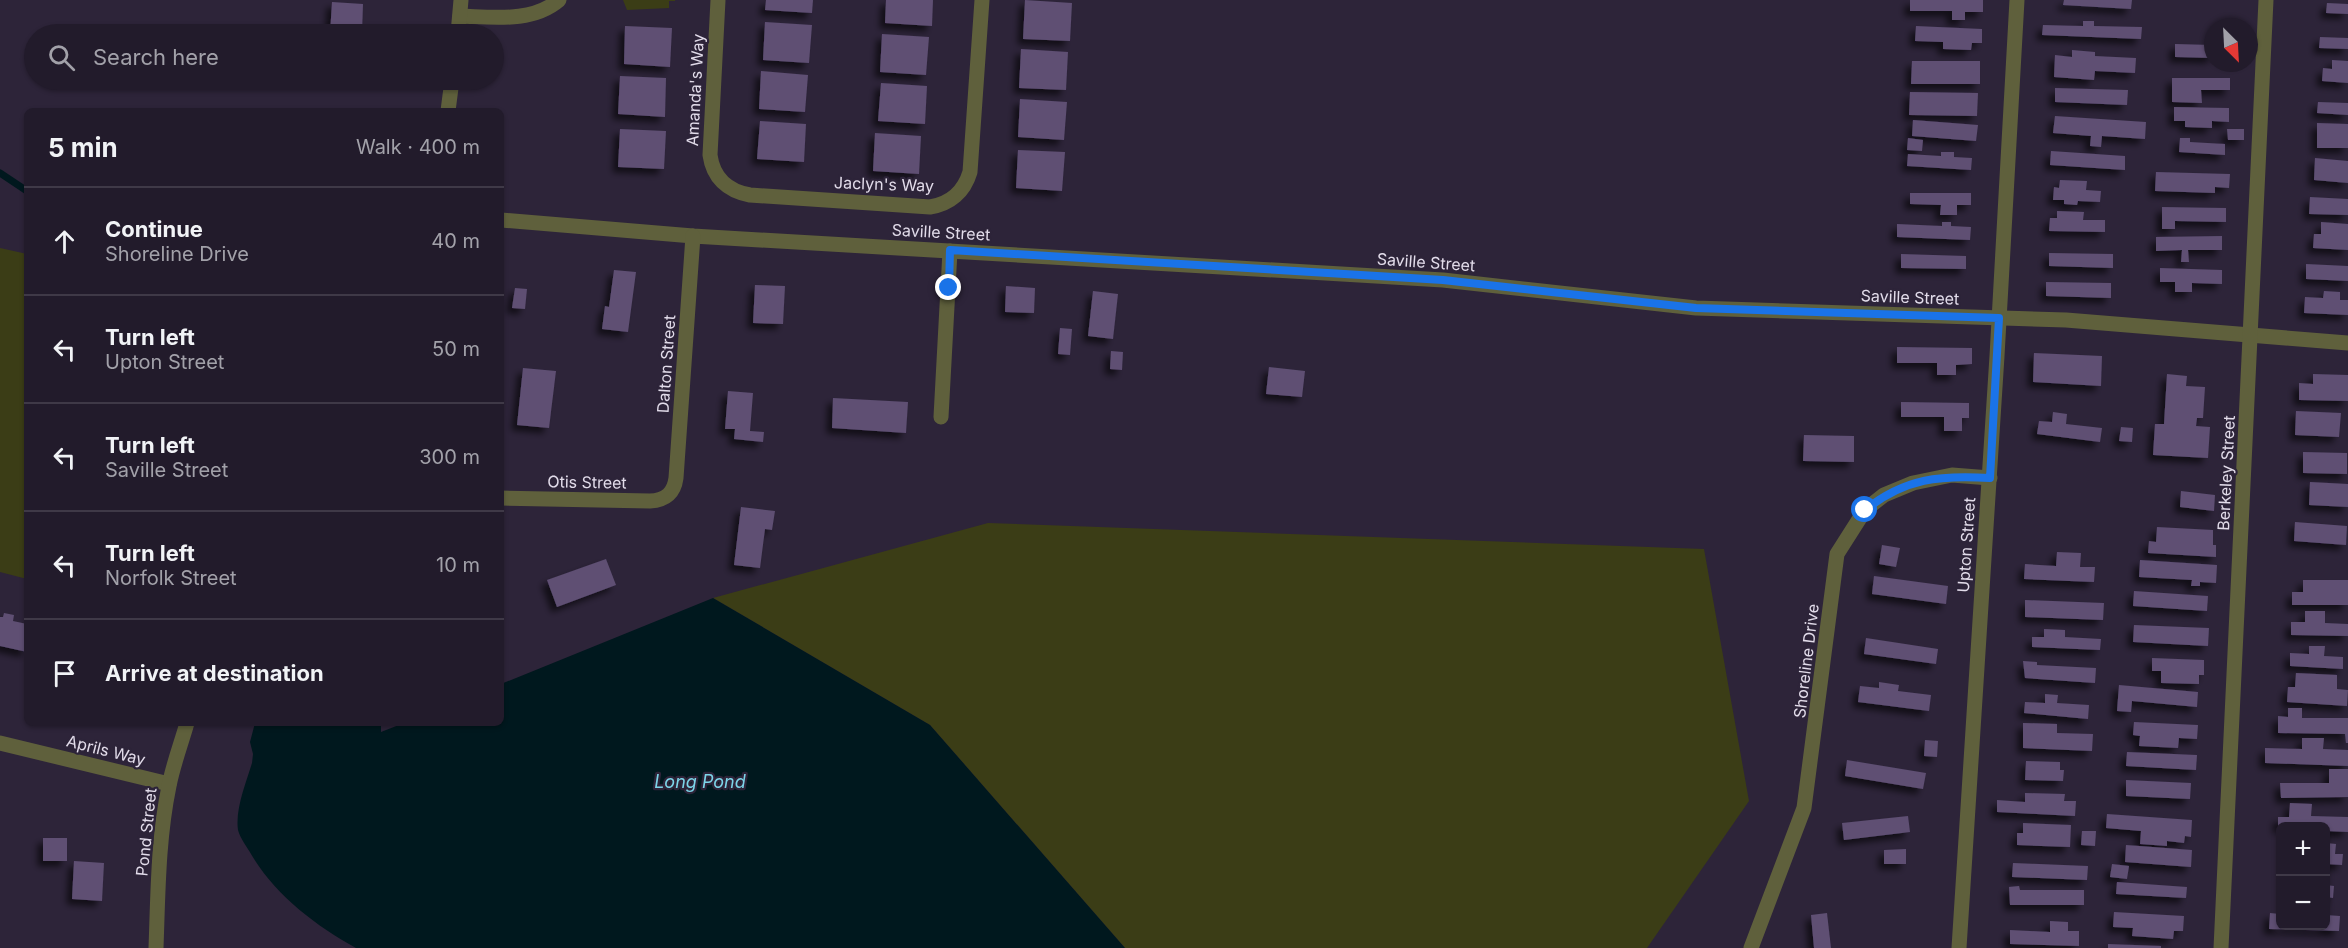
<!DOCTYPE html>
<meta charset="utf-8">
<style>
body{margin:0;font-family:Inter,sans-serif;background:#2e2837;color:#f1f3f6}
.controls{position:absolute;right:18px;bottom:18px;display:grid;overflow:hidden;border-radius:9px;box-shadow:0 2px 4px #0004}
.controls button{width:54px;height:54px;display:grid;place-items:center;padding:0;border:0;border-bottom:2px solid #3f3947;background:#221b2b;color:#f1f3f6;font:30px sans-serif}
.compass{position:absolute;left:2204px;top:18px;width:54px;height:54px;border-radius:50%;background:#221b2b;box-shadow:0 2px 4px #0004;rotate:156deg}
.stop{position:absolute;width:18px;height:18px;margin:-14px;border:4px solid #1a73e8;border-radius:50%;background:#fff}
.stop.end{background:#1a73e8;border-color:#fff;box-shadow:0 2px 6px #0008}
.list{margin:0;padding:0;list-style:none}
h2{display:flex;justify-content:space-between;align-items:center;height:78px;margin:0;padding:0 24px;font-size:26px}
h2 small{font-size:20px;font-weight:400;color:#a2a1a9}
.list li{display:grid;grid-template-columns:39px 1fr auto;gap:18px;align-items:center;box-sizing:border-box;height:108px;padding:0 24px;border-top:2px solid #3f3947}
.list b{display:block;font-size:22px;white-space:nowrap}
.list p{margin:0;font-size:20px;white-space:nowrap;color:#a2a1a9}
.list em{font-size:20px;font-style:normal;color:#a2a1a9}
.icon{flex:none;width:33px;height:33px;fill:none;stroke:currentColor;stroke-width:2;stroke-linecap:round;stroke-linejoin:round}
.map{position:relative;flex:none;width:2348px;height:948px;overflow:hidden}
.search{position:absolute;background:#221b2b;box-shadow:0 2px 4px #0004;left:24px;top:24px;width:480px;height:66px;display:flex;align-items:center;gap:15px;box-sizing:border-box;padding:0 21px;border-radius:33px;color:#a2a1a9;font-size:22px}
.panel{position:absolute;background:#221b2b;box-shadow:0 2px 4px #0004;left:24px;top:108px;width:480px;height:618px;border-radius:9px}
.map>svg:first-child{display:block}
</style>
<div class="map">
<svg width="2348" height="948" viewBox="0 0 2348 948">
<defs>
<filter id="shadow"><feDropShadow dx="-5.5" dy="5.5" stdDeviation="3" flood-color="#0009"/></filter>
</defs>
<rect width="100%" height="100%" fill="#2d2439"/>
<g fill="#3b3d16">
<polygon points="623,0 675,0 675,1 669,1 669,8 627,10"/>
<polygon points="0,248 27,254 27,579 0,572"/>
<polygon points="988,523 1704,549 1749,801 1647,948 1125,948 930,725 713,598"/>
</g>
<path fill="#00181e" d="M713,598L930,725L1125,948H356C315,925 275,895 251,854C247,847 240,838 238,830C235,809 246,783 252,763L253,754L250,742L255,723H381V732L404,723H501V684Z"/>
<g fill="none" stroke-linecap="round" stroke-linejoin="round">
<polyline stroke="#00181e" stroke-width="7" points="0,173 27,191"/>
</g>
<g fill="#5e4f73" filter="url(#shadow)">
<polygon points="766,0 813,0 812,13 765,10"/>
<polygon points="886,0 933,0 932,26 885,23"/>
<polygon points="1025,0 1072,3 1070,41 1023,39"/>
<polygon points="1910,0 1983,0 1983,12 1965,12 1965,20 1952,20 1952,11 1910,11"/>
<polygon points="2064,0 2132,0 2131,9 2063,5"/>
<polygon points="332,2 363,4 362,34 330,34"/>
<polygon points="2327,3 2348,4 2348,14 2326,13"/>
<polygon points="2083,21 2094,21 2094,26 2142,27 2141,39 2042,35 2043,25 2083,26"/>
<polygon points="765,22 812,25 809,63 763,60"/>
<polygon points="625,26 672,28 670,67 624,64"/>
<polygon points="1916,26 1982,29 1982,43 1972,43 1971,50 1943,49 1943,42 1915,41"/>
<polygon points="882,34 929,37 926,75 880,72"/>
<polygon points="2320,37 2348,38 2348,49 2319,48"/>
<polygon points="2175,44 2213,45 2213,58 2175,57"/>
<polygon points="1021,49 1068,52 1066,90 1019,88"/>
<polygon points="2072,50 2095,52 2095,56 2136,58 2135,73 2095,71 2094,80 2054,77 2055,55 2072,57"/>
<polygon points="2332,60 2348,61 2348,83 2322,81 2323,68 2332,69"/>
<polygon points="1912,61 1980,61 1980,84 1911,84"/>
<polygon points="761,71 808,75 805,112 759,109"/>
<polygon points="620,76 666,78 665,117 618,114"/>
<polygon points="2172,78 2230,78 2230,90 2201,90 2202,103 2172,102"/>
<polygon points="881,83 927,86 925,124 878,121"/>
<polygon points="2055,88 2128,90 2127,105 2055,102"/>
<polygon points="1910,92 1978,93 1977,116 1909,115"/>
<polygon points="1020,99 1067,102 1064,140 1018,137"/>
<polygon points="2318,102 2348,103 2348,115 2317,113"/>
<polygon points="2174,107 2229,108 2229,122 2212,121 2212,128 2185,127 2185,121 2174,121"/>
<polygon points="2055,116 2146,122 2145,139 2102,136 2101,147 2090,146 2091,136 2053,133"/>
<polygon points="1913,120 1978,125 1976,141 1912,136"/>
<polygon points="760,121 806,124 804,162 757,159"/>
<polygon points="2317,123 2348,124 2348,148 2317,148"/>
<polygon points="620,129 666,131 664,169 618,167"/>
<polygon points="2227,129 2244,129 2244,140 2228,140"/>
<polygon points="875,133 921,136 919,174 873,171"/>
<polygon points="1908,138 1923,140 1922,151 1907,150"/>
<polygon points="2180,138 2190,138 2190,142 2225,144 2225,155 2179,152"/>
<polygon points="1018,150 1065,152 1062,191 1016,188"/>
<polygon points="2051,151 2125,156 2125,170 2050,165"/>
<polygon points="1941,152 1954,152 1954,157 1972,158 1971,170 1907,166 1908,154 1941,156"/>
<polygon points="2315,158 2348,161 2348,183 2314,180"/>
<polygon points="2156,172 2230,174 2229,188 2215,187 2215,193 2155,191"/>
<polygon points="2060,180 2087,181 2086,190 2101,191 2100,202 2078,201 2077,205 2064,204 2064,200 2053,200 2054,187 2059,188"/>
<polygon points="1910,193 1971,193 1971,205 1957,205 1957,215 1940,215 1941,205 1910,204"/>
<polygon points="2310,197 2348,199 2348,215 2309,214"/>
<polygon points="2162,207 2226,208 2226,222 2175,221 2175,229 2162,229"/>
<polygon points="2057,211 2084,212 2083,220 2105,220 2105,232 2049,231 2050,218 2057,218"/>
<polygon points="1942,222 1951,222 1951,226 1971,227 1970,240 1897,237 1897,224 1942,226"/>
<polygon points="2321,222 2348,224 2348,250 2313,248 2314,234 2321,234"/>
<polygon points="2222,236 2222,250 2188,250 2189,262 2181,262 2182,250 2156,251 2156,237"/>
<polygon points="2049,253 2113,254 2113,268 2049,266"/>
<polygon points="1901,254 1966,256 1966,269 1901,268"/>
<polygon points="2306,264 2348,266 2348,281 2306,279"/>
<polygon points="2160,268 2222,270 2222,284 2192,283 2192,292 2175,292 2175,282 2160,282"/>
<polygon points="614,270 636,272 628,332 602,329 605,306 609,307"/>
<polygon points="2046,282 2111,283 2111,298 2046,296"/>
<polygon points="755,285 785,286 783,324 753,323"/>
<polygon points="1006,286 1035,288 1034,313 1005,312"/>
<polygon points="515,288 527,289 525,309 512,308"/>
<polygon points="1093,291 1118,294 1113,339 1088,336"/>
<polygon points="2324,291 2340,292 2340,300 2348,300 2348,315 2304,313 2305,297 2323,298"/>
<polygon points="1060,328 1072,329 1070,355 1058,354"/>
<polygon points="1897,347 1972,348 1972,364 1956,365 1956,375 1937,375 1937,363 1897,363"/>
<polygon points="1111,351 1123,352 1122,370 1110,369"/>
<polygon points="2034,353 2102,356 2101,386 2033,382"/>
<polygon points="1269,367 1305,371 1302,397 1266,394"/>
<polygon points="523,368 556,371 549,428 517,425"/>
<polygon points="2167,374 2187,376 2186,386 2205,387 2203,418 2197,418 2196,426 2210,427 2208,458 2153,455 2155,424 2164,424"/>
<polygon points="2313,374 2348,375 2348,401 2299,400 2299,383 2313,384"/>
<polygon points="728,391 753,393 750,431 764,432 763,442 734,439 735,429 725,429"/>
<polygon points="833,398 908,402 906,433 832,428"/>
<polygon points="1901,402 1969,403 1969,418 1962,418 1962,431 1944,431 1944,417 1901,417"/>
<polygon points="2296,411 2341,413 2339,437 2295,435"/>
<polygon points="2053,412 2067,414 2066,424 2102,428 2100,442 2037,434 2039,421 2052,422"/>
<polygon points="2121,427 2133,428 2132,442 2119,441"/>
<polygon points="1804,435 1854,436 1854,462 1803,461"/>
<polygon points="2303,452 2347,453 2347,474 2303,473"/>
<polygon points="2310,482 2348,484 2348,507 2309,505"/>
<polygon points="2181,491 2215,495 2214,511 2180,507"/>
<polygon points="741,507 775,511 772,530 765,529 760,568 734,565"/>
<polygon points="2295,522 2347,526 2346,545 2294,541"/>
<polygon points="2157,527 2213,530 2213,545 2216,545 2216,557 2148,553 2149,541 2156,542"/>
<polygon points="1882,545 1900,548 1896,567 1879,564"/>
<polygon points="2057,552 2081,553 2080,567 2095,567 2094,582 2024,579 2025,564 2056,566"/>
<polygon points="606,559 616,585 557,607 547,580"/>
<polygon points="2140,560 2217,565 2216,583 2200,582 2200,586 2191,586 2192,580 2139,577"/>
<polygon points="1874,576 1948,586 1946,604 1872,594"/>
<polygon points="2303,580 2348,580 2348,605 2292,605 2292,592 2303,592"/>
<polygon points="2134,591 2208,596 2207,611 2133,606"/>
<polygon points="2025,600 2104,603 2103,620 2025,617"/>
<polygon points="2305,611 2325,611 2325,623 2348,624 2348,636 2291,635 2291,622 2305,622"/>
<polygon points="4,613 14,615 13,621 27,624 27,652 0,646 0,617 3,617"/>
<polygon points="2134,625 2209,628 2208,646 2133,642"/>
<polygon points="2044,629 2065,630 2065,637 2101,639 2100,650 2032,647 2032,637 2044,637"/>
<polygon points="1866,638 1938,649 1936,664 1864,654"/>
<polygon points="2309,646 2325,646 2324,656 2343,657 2343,669 2290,666 2290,653 2309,654"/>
<polygon points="2152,658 2204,660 2204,675 2199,675 2199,684 2161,683 2161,671 2152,671"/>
<polygon points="2023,661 2037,662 2037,665 2096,668 2095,683 2025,678"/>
<polygon points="2296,673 2337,675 2337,689 2348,690 2347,706 2287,702 2288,687 2295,687"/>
<polygon points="1879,682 1899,685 1898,691 1931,695 1929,711 1858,702 1860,686 1879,688"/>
<polygon points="2119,685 2198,692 2197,707 2132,701 2131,712 2117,711"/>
<polygon points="2045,694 2058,695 2057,703 2089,705 2088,719 2024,713 2025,702 2045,703"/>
<polygon points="2288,708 2302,708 2302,718 2348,718 2348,743 2346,743 2345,734 2278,733 2278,716 2288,717"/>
<polygon points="2134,722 2198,725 2197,739 2179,738 2178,748 2139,746 2140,736 2133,735"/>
<polygon points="2023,723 2057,724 2057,733 2093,734 2092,751 2023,748"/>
<polygon points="2302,738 2324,738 2323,749 2348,750 2348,766 2265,763 2265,748 2302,749"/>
<polygon points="1925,740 1938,741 1937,757 1924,756"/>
<polygon points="2127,752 2197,755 2196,770 2126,766"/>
<polygon points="1847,760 1926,773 1923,789 1845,776"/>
<polygon points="2026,761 2060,762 2060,770 2064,770 2063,781 2025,780"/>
<polygon points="2329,769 2348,769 2348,797 2281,798 2280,783 2329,783"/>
<polygon points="2126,780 2191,783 2190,799 2126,796"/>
<polygon points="2025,793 2065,794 2064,801 2076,801 2075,816 1997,812 1997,800 2025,802"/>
<polygon points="2290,803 2312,804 2311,816 2348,817 2348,832 2326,831 2326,826 2280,826 2280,830 2278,830 2278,817 2289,817"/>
<polygon points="2107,814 2192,820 2191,837 2185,836 2184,843 2167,841 2167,846 2140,844 2141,831 2106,828"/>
<polygon points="1908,816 1910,832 1844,840 1842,823"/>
<polygon points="2023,823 2071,825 2070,847 2017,845 2017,833 2023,833"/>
<polygon points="2082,831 2096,831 2095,846 2081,845"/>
<rect x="43" y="838" width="24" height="23"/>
<polygon points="2326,843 2336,844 2335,854 2343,854 2342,865 2326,864"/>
<polygon points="2126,845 2192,850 2191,867 2125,862"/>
<polygon points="1906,849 1906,864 1884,864 1884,850"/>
<polygon points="74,861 104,863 102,901 72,899"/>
<polygon points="2013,863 2088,866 2087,880 2012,877"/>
<polygon points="2112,864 2129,866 2127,879 2110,877"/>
<polygon points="2117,882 2187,887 2186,898 2116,894"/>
<polygon points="2326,885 2334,886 2333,898 2326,897"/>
<polygon points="2019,886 2020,890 2084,890 2084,905 2010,905 2009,887"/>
<polygon points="2114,912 2184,916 2183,931 2174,931 2173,939 2132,936 2133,928 2113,927"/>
<polygon points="1827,913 1831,948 1814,948 1811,915"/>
<polygon points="2270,913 2280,914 2280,926 2326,926 2326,915 2340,916 2339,931 2269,929"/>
<polygon points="2050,921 2068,922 2068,931 2079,931 2079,946 2010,944 2010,930 2050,932"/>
<polygon points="2108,944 2161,946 2161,948 2108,948"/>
</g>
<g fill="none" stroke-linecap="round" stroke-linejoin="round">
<g stroke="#5f603c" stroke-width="15">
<path d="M718,0L710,155C713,177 727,191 750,195L930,207C950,204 964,192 970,172L982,0"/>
<path d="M460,16C493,17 532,23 559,0"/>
<polyline points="458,34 461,0"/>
<polyline points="448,111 452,80"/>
<polyline points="501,220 693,236 1443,280 1696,308 2066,320 2348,343"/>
<polyline points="941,417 950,251"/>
<path d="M501,498L650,501C666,500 674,493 676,478L693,236"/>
<polyline points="0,743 169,784"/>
<path d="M156,948C158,894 158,839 169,786C173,765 181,744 187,723"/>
<polyline points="1751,948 1804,808 1837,554 1865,510 1884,495 1913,483 1952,475 1990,478"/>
<polyline points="1959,948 1997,356 2017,0"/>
<polyline points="2221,948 2266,0"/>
</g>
</g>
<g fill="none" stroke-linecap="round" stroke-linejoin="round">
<path stroke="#1a73e8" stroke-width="8" d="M949,288L950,250L1443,280L1696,308L1999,318L1990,478C1940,475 1905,478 1865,510"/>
</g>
<g text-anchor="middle" stroke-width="4.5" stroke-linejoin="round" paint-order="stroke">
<g font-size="16" fill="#e2dcea" stroke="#2d2439">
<text transform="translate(695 90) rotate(-87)" y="6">Amanda's Way</text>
<text transform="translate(884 184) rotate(2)" y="6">Jaclyn's Way</text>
<text transform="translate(941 232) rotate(3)" y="6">Saville Street</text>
<text transform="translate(1426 262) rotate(4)" y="6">Saville Street</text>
<text transform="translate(1910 297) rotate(2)" y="6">Saville Street</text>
<text transform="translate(666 364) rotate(-86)" y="6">Dalton Street</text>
<text transform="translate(2226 473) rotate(-87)" y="6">Berkeley Street</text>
<text transform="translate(587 482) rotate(1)" y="6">Otis Street</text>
<text transform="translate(1966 545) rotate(-86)" y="6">Upton Street</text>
<text transform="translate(1806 661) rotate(-83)" y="6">Shoreline Drive</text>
<text transform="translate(106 750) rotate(14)" y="6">Aprils Way</text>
<text transform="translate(146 832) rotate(-84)" y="6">Pond Street</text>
</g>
<g font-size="18" font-style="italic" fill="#7cd4e8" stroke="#2d2439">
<text x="700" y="788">Long Pond</text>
</g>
</g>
</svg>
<div class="controls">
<button>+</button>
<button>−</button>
</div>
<svg class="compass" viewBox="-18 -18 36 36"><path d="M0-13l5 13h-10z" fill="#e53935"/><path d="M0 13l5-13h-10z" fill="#a2a1a9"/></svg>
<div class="stop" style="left:1865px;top:510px"></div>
<div class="stop end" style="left:949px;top:288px"></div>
<div class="search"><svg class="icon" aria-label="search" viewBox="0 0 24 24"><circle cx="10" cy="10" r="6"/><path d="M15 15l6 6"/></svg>Search here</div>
<section class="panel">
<h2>5 min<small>Walk · 400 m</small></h2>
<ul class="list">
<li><svg class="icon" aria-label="ahead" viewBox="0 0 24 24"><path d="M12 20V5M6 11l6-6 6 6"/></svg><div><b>Continue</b><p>Shoreline Drive</p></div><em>40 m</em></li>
<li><svg class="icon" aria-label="left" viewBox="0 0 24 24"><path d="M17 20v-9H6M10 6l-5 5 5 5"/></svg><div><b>Turn left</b><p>Upton Street</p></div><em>50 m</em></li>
<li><svg class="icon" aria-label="left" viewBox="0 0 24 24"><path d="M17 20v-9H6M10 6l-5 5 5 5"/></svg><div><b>Turn left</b><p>Saville Street</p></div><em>300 m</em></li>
<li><svg class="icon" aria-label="left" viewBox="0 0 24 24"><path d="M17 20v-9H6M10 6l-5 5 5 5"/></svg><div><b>Turn left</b><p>Norfolk Street</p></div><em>10 m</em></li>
<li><svg class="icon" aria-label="arrive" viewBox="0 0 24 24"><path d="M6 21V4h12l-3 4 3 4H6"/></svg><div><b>Arrive at destination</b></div></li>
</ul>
</section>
</div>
